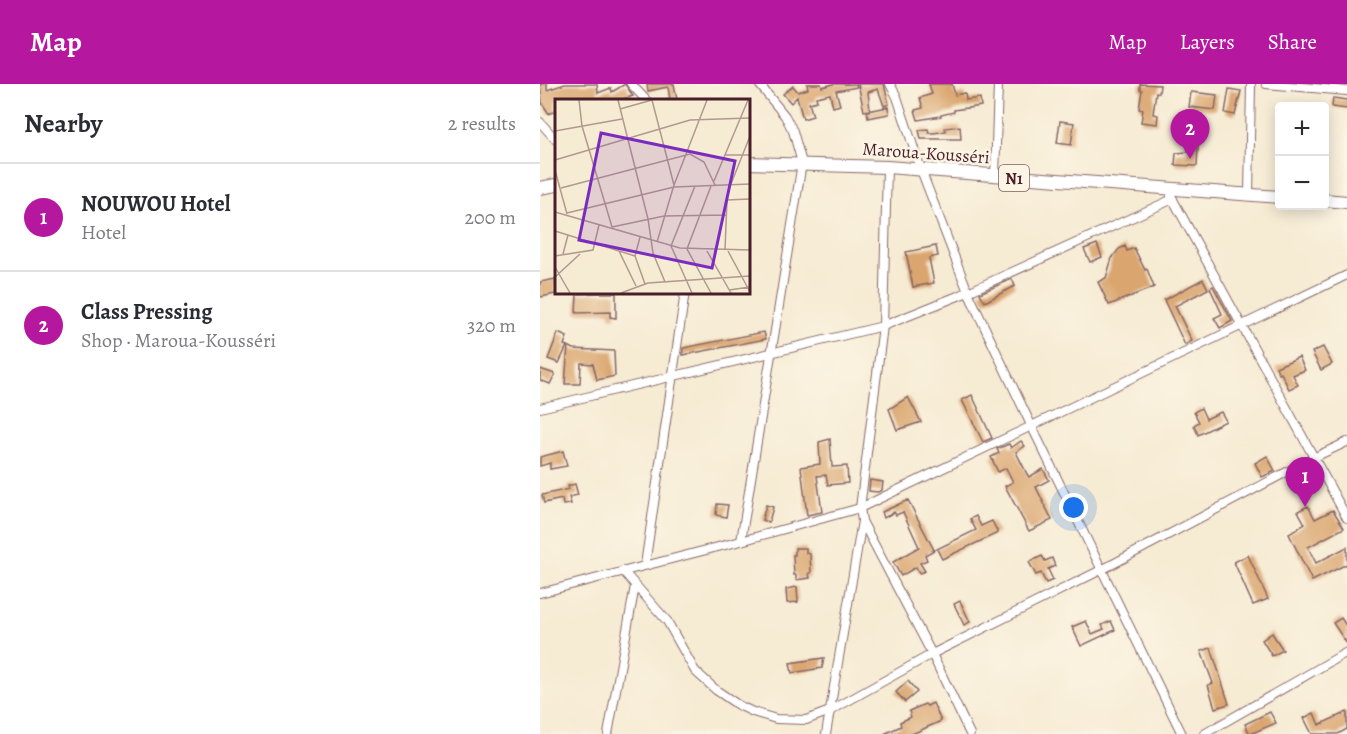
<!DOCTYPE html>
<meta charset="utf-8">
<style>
body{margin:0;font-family:Alegreya,serif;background:#f7f7f7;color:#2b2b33}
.controls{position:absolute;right:18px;top:18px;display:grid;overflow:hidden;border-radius:6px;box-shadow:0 3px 15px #0003}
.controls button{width:54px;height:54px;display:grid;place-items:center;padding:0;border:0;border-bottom:2px solid #e1e1e2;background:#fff;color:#2b2b33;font:30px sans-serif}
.you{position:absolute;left:534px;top:424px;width:21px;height:21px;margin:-15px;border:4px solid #fff;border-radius:50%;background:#1a73e8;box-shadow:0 0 0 9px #1a73e833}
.badge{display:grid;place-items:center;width:39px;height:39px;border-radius:50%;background:#b5179e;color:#fff;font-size:20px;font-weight:700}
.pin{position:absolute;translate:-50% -50px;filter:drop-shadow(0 2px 3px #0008)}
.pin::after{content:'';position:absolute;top:32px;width:21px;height:18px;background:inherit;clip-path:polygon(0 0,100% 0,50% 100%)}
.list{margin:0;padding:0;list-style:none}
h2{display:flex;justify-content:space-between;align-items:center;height:78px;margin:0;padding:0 24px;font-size:26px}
h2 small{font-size:20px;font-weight:400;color:#7c7c81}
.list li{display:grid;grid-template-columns:39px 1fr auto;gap:18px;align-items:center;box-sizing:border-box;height:108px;padding:0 24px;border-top:2px solid #e1e1e2}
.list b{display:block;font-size:22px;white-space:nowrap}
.list p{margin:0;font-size:20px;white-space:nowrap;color:#7c7c81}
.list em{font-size:20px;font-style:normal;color:#7c7c81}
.map{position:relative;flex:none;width:807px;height:650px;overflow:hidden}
header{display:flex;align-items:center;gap:36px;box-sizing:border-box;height:84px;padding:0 30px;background:#b5179e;color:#fff}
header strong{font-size:28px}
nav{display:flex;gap:33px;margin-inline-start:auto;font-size:21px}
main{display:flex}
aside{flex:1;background:#fff}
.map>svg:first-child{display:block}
</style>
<header>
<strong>Map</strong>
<nav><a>Map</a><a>Layers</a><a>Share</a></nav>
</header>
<main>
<aside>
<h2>Nearby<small>2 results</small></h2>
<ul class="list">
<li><span class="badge">1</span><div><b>NOUWOU Hotel</b><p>Hotel</p></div><em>200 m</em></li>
<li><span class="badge">2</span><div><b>Class Pressing</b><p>Shop · Maroua-Kousséri</p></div><em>320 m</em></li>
</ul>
</aside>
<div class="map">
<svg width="807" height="650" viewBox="0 0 807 650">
<rect width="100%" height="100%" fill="#fcf5e5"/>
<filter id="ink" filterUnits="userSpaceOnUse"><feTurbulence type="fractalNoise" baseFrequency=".0167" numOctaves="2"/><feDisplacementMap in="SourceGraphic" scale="12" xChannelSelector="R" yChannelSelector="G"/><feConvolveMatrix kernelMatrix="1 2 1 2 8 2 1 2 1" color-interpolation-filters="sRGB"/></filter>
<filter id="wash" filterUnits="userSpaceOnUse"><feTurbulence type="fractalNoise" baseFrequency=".008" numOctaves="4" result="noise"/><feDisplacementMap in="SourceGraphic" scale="24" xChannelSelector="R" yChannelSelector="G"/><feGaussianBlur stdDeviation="1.35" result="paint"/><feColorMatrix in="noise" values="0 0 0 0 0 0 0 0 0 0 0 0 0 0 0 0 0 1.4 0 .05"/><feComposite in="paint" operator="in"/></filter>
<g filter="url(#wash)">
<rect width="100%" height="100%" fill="#f6ebd3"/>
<g id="blocks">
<g fill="#daa56e">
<polygon points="0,0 7,0 7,6 25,0 57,0 58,9 71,4 72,8 85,0 93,12 80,16 16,16 16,26 9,30 2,19"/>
<polygon points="107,0 134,0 137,16 130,16 128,3 108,7"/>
<polygon points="267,0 281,0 282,3 293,0 316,0 317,3 296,7 300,21 293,23 290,10 276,13 277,17 269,19 273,32 263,35 257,13 251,19 243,10 253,2 258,8 268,5"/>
<polygon points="318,0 344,0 349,20 344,22 338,5 328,8 330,26 324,27"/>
<polygon points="389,0 412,0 415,11 425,9 426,16 440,14 441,22 414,26 414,28 401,31 401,32 378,36 375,26 383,24 380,14 392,10"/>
<polygon points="600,0 620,1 619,9 616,8 613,30 618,31 617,40 601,38 603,26 599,25 602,6 600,6"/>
<polygon points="689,5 701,7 695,31 685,29"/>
<polygon points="651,8 677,11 675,26 649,23"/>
<polygon points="793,14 807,16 807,25 792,23"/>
<polygon points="348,23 349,30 328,34 327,27"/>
<polygon points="520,37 534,39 531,61 517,59"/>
<polygon points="652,38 666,39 665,48 659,47 657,82 635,81 636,69 648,68 648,57 651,57"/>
<polygon points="420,42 421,55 381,55 379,46 388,45 389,49 394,49 406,47 405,44"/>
<polygon points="557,160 562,173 550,178 544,165"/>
<polygon points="396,162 398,172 389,174 394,199 373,203 366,168"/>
<polygon points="585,162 587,167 594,164 605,186 607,185 614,203 569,221 558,198 566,194 572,174 579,165"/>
<polygon points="16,195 16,210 0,213 0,198"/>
<polygon points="472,195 475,202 445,218 440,209"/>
<polygon points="663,195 668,205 635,222 652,257 645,261 624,216"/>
<polygon points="673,202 692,237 680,244 674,234 682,230 670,204"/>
<polygon points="56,209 76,209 76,234 70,233 70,228 36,229 37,210"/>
<polygon points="224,248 226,255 143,271 143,264"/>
<polygon points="18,249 27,253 24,261 27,262 19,279 8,275"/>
<polygon points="28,262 34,265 74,267 75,292 57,296 53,280 41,279 40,300 25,300"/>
<polygon points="783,263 792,280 781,286 772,268"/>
<polygon points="759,273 765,286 753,291 758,301 749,305 741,289 739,290 736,283"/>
<polygon points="0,285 15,290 10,300 0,296"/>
<polygon points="432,311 452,354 443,358 422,316"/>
<polygon points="368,313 381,338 357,346 349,325"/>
<polygon points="661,324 666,335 681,328 686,337 658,351 654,341 659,338 654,328"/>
<polygon points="290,355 292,383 307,382 308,399 288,401 286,391 277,392 282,428 267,431 261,383 280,380 279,358"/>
<polygon points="481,357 485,362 476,368 487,390 489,393 503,385 509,396 496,403 512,436 489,447 465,402 473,398 466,384 458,388 451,373 459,369 457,365 469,360 471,364"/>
<polygon points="23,367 27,382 10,385 10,379 0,382 0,373"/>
<polygon points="727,372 735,387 722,393 715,379"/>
<polygon points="330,396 343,398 342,406 338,408 329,407"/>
<polygon points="35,400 38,411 29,413 31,420 23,421 22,415 4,419 2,411 29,405 28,402"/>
<polygon points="368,416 394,466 385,471 387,476 380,479 385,487 379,489 376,483 361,492 353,478 379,463 363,428 356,431 354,428 344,434 342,428"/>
<polygon points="177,420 188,421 186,433 176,431"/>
<polygon points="226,421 233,423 229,438 222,436"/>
<polygon points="768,422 775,435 793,426 804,444 768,463 776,479 807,463 807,480 772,497 749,450 765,440 758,427"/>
<polygon points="436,432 441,442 452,437 458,449 402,475 397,465 436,446 430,435"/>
<polygon points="255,464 266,464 266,469 270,470 271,489 269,489 270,494 256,496 256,491 254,491 253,471 255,471"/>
<polygon points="708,471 728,515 713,521 694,478"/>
<polygon points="502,472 505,477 512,474 515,482 508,485 513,496 506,499 501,489 496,491 489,478"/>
<polygon points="257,503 258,518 247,519 246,505"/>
<polygon points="420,517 430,538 424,541 414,520"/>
<polygon points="801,534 807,543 807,560 793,539"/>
<polygon points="546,537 552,550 564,545 562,541 571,537 575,546 541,562 532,543"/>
<polygon points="732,549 743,566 732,572 722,556"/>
<polygon points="671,564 689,620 675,624 668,601 673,599 661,567"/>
<polygon points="284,574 282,584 252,589 250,579"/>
<polygon points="368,597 377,608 365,618 356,608"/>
<polygon points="393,619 401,637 372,650 344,650 361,642 360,638 371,633 369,627 385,620 387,622"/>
<polygon points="730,628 736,639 710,650 705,640"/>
<polygon points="807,628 807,645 798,650 772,650 764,634 774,629 779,641"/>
</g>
</g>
</g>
<g filter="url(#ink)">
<use href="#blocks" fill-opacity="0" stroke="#866666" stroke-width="1.5"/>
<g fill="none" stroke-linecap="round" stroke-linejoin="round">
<defs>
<g id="minor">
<polyline points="91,0 106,16"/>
<polyline points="350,0 357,13 381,86 428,208 491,341 642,650"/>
<polyline points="726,0 807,7"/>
<polyline points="0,38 16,56"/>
<polyline points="347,83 343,242 320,424 322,437 392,570 430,650"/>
<polyline points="455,92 458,0"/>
<polyline points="709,111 711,0"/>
<polyline points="631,112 807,434"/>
<polyline points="0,324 343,242 428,208 633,115"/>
<polyline points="201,457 262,79 253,47 245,32 219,0"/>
<polyline points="105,481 145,208"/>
<polyline points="83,487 127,537 155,587 176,606 198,621 213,628 236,635 266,636 290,627 392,570 571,481 775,373 807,358"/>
<polyline points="0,509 201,457 320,424 807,191"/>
<polyline points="68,650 95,502"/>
<polyline points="286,650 322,437"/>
<polyline points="664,650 807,568"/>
</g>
<g id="highway">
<polyline points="208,79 347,83 740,113"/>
<polyline points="0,104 16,101"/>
<polyline points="784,116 807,118"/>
</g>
</defs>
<use href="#minor" stroke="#866666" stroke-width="10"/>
<use href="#highway" stroke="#866666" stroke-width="14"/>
<use href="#minor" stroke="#fff" stroke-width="8"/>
<use href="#highway" stroke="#fff" stroke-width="12"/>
</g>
</g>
<g text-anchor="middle" stroke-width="5" stroke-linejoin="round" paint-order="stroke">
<rect fill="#fcf5e5" stroke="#7f5f63" stroke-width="1.5" x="459" y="81" width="30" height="26" rx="4.5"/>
<g font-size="16" font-weight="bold" fill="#4a1f2b">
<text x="474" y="100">N1</text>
</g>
<g font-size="18" fill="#4a1f2b" stroke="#fcf5e5">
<text transform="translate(386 69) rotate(4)" y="6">Maroua-Kousséri</text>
</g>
</g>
<g transform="translate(15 15)">
<rect width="195" height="195" fill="#f6ebd3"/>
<path fill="none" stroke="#b19990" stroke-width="1.5" d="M24,1L27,27L57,128M63,1L93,120L98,154L110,183M97,1L119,86L102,143M65,10L97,1M0,32L67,20M170,56H195M0,61L135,21L195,19M0,71L12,115M159,82L193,1M176,85L195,37M119,86L152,1M156,87L132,150L156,194M6,89L135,55L149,63L160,86M0,113L125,149L195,151M12,114L119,88L195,85M57,128L109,117L171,116M0,132L80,157M85,138L80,157L90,185M170,151L172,101L195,100M64,152L81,187M152,152L176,194M173,152L195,193M8,155L13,136M0,157L38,151L44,126M0,168L15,194M0,178L25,155M174,191L195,188M66,194L93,184L195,177M137,194L116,147L140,87"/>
<path fill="#7b2cbf" fill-opacity="0.15" stroke="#7b2cbf" stroke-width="3" d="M46,34L180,62L157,169L24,141Z"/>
<rect width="195" height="195" fill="none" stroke="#4a1f2b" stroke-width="3"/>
</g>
</svg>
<div class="controls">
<button>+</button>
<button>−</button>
</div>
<div class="you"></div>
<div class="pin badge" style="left:765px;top:423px">1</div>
<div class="pin badge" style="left:650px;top:75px">2</div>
</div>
</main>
